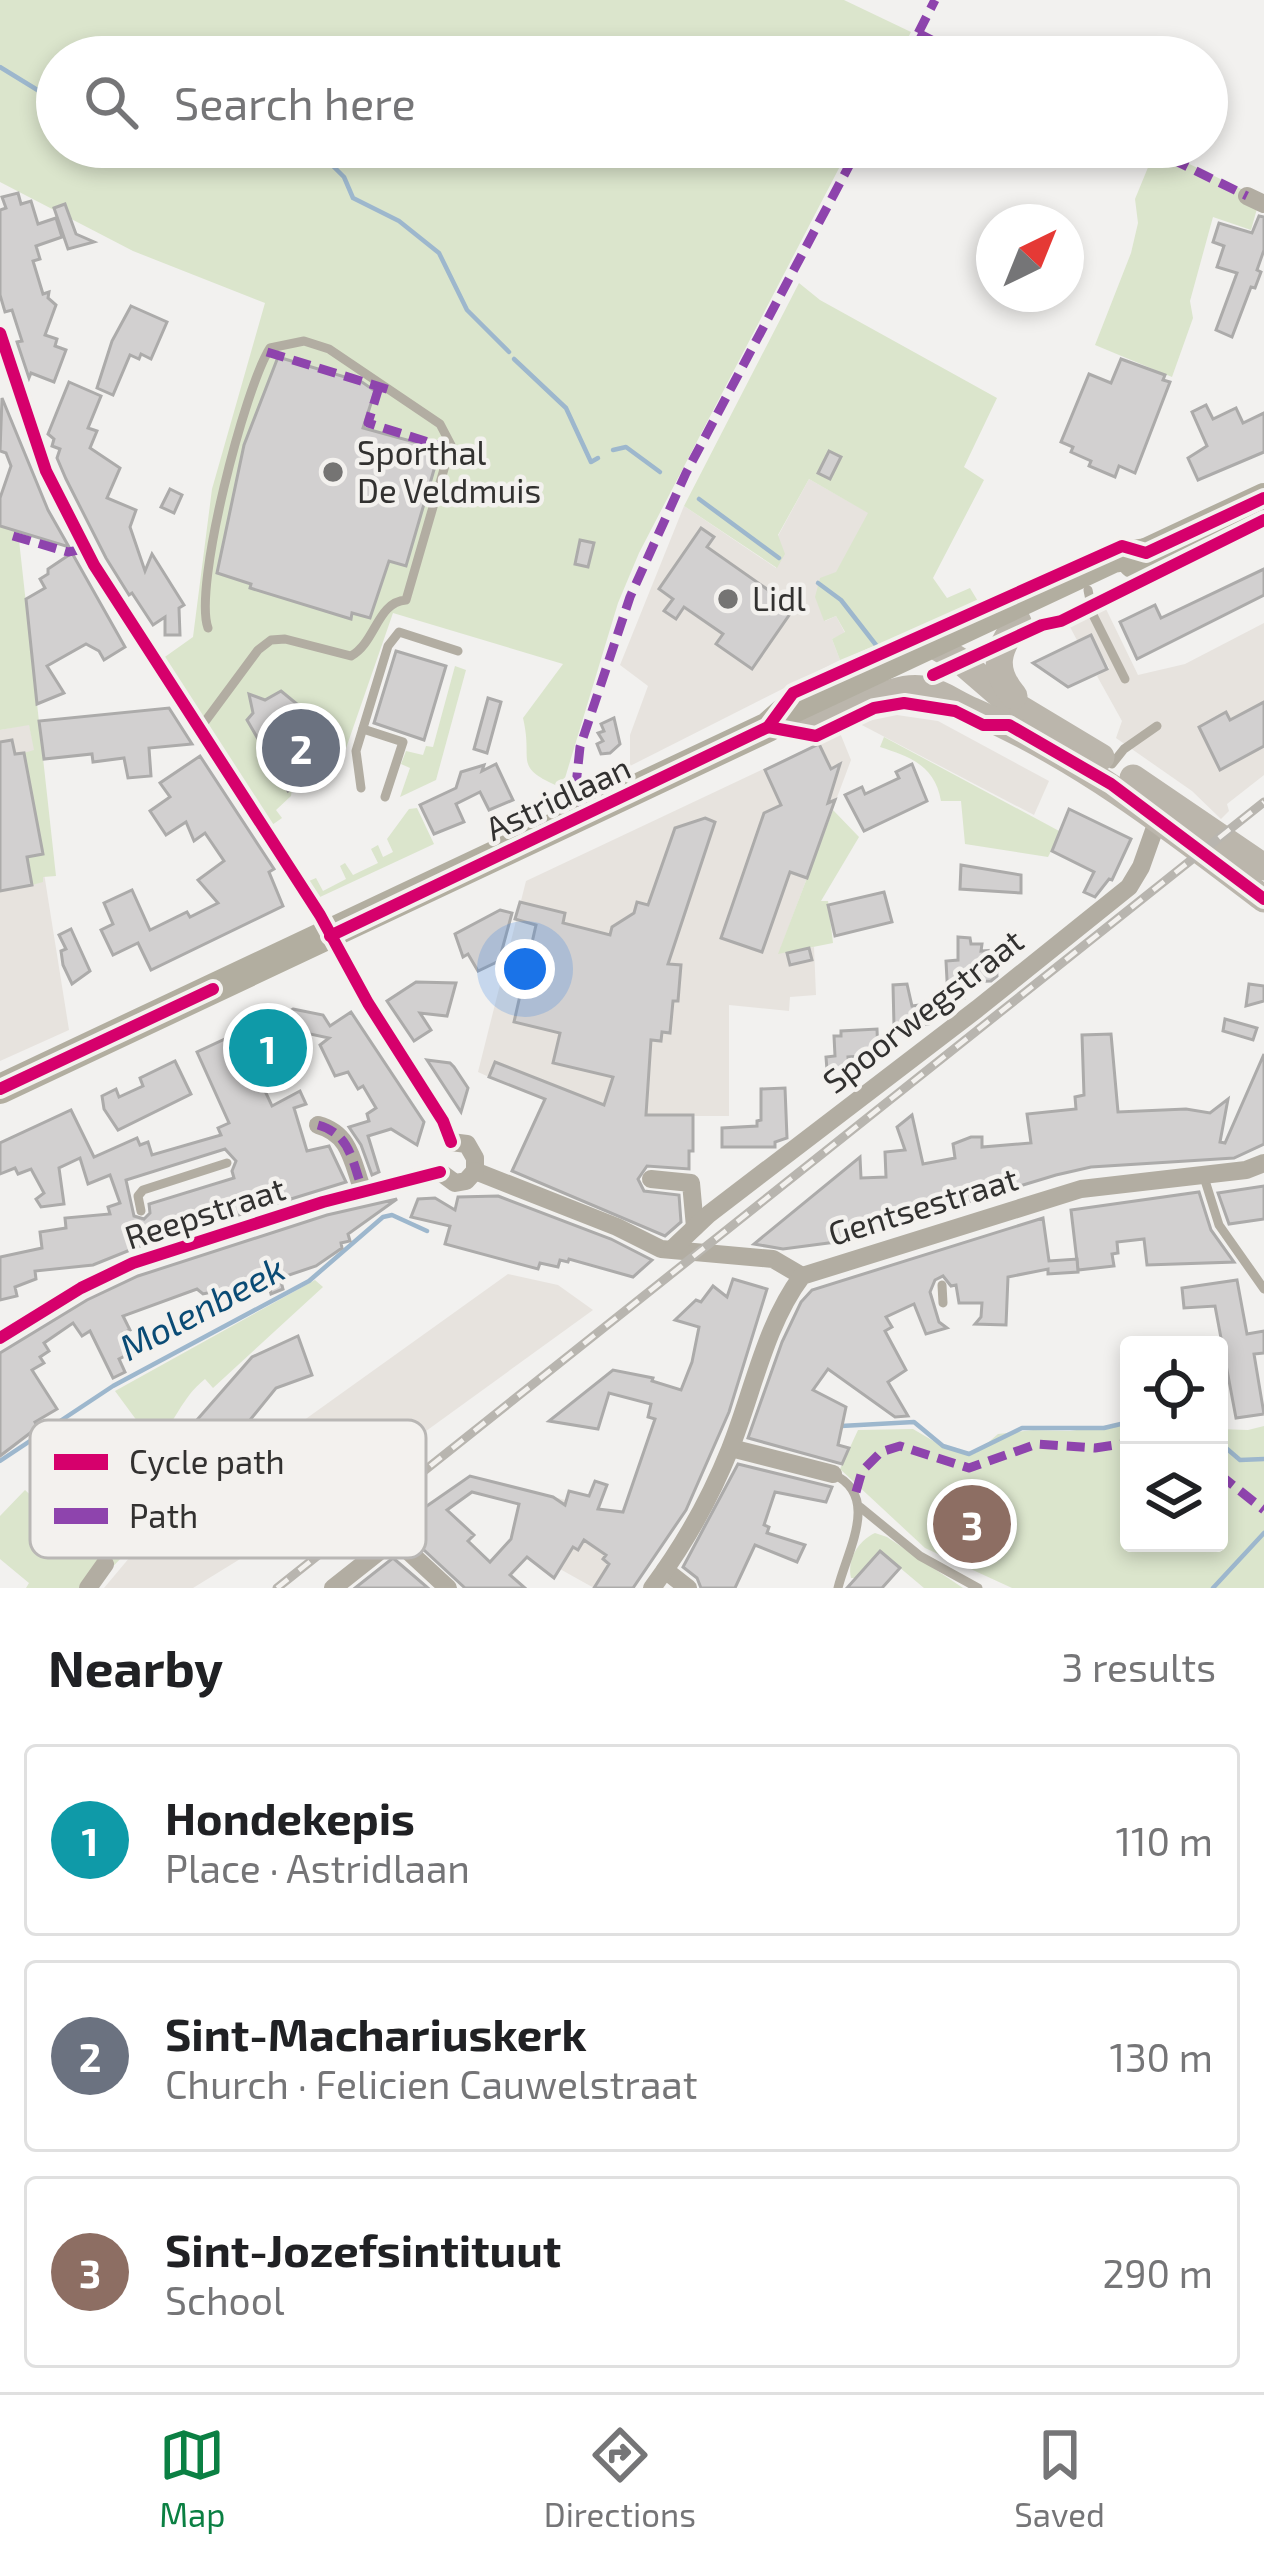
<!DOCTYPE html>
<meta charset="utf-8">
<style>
body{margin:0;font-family:"Exo 2",sans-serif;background:#f6f6f6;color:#202124}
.controls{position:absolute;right:36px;bottom:36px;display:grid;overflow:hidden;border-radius:12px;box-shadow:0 6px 18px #0003}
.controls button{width:108px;height:108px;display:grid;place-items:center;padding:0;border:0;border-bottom:3px solid #e0e0e0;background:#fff;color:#202124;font:60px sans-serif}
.compass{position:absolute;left:976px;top:204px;width:108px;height:108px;border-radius:50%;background:#fff;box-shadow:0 6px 18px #0003;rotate:43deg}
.you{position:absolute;left:525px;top:969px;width:42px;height:42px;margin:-30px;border:9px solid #fff;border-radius:50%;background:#1a73e8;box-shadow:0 0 0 18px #1a73e833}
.badge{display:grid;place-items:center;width:78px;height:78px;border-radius:50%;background:#0b8043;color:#fff;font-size:39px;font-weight:700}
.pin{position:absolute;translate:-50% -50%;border:6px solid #fff;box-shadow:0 3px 12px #0006}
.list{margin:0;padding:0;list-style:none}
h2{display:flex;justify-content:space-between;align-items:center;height:156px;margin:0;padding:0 48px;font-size:51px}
h2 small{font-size:39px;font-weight:400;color:#757577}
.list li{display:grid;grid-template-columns:78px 1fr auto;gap:36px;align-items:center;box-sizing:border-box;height:192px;margin:0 24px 24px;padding:0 24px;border:3px solid #e0e0e0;border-radius:12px}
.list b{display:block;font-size:45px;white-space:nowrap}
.list p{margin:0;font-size:39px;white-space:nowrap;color:#757577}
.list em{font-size:39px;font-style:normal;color:#757577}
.icon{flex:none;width:66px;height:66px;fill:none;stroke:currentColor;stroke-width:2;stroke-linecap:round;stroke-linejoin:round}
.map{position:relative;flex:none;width:1264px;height:1588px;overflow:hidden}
.search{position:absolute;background:#fff;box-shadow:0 6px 18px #0003;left:36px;right:36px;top:36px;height:132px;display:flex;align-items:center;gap:30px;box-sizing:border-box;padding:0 42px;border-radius:66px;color:#757577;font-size:45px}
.sheet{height:804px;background:#fff}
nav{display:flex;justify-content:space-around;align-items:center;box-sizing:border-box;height:168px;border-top:3px solid #e0e0e0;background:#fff;font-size:33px;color:#757577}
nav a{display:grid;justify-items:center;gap:6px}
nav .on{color:#0b8043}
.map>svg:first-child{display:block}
</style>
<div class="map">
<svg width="1264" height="1588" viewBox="0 0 1264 1588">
<rect width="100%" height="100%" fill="#f2f1ef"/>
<g fill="#e7e3de">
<polygon points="809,479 869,513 836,573 825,621 836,616 845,633 832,639 840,660 630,766 630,735 648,686 620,665 684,506 776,568 778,536"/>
<polygon points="1106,609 1138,675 1185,664 1264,623 1264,775 1227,804 1229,811 1221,819 1192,791 1116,738 1122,721 1097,676 1109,668 1092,636 1078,642 1070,627"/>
<polygon points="897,715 938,721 1049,781 1034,815 858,723"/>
<polygon points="29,724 35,751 25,754 69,1030 0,1061 0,730"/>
<polygon points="840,733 851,760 779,953 814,947 816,995 790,997 789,1011 729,1005 729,1116 646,1116 619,1111 496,1063 489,1077 478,1072 526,881"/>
<polygon points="508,1274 558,1285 593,1310 299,1523 193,1588 104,1588 130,1557 205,1491"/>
<polygon points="536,1493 566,1500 562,1518 610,1549 603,1560 636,1582 632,1588 594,1588 542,1559"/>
</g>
<g fill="#dbe5cc">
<path d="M0,0H844L911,32L898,57H57V147H850L639,553L618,603L562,788C511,766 534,764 523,718L563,664L393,613L344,754L338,755L341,740L281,691L261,702L247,720L288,791L292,788L291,796L276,810L282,818L272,825L162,659L193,637L212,489L265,303L133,251L0,182Z"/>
<polygon points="1156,148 1260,198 1251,230 1213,217 1190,301 1193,318 1172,377 1095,345 1131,253 1138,223 1135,199"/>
<polygon points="799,283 820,300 997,398 964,467 984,480 933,578 947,598 970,588 979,603 840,660 832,639 845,632 836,616 824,621 815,597 820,578 836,572 868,513 809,479 778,535 785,554 777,568 684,506"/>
<polygon points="0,526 18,531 56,876 43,877 43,882 32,885 27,857 43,853 24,753 34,750 29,725 0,730"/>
<polygon points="455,666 466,670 436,780 400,797 410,768 401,764 406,751 423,755 426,746 433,747"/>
<path d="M884,737L1061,832L1048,857L965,844L961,801H941C935,766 911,757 880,747Z"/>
<polygon points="417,808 434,844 320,897 309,881 316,878 323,891 346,879 340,866 345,863 353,875 378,863 371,849 378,845 383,857 393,852 387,839 409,809"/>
<polygon points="833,810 859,837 821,901 828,901 833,943 778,954"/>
<path d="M315,1280L323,1287L213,1388L205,1379C181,1398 175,1424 154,1444L115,1391Z"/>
<polygon points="1129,1422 1129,1543 1219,1543 1219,1429 1248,1430 1264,1426 1264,1588 1012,1588 925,1548 840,1469 858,1430 913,1429 947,1449 976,1453 998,1434 1033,1430 1070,1431"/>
<polygon points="25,1490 72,1533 81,1524 126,1553 92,1588 26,1588 29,1583 0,1559 0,1516"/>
<path d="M875,1533L887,1537L963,1588H924L880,1551L855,1578H851C847,1559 858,1541 875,1533Z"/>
</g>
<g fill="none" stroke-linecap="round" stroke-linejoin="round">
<g stroke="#9db7cd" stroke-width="4.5">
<polyline points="0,67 57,102"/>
<polyline points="288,147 333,166 344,177 353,198 399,221 439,253 467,310 509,352"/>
<polyline points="514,359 566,408 591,462 598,458"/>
<polyline points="613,450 626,447 660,472"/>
<polyline points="699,499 779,558"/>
<polyline points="818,583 841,600 876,645"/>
<polyline points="841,1426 914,1422 943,1446 969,1454 1022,1428 1104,1428 1129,1422"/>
<polyline points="1219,1442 1240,1460 1264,1459"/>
<polyline points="0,1461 113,1386 309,1281 383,1217 392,1215 427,1231"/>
<polyline points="1213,1588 1264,1533"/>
</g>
</g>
<g fill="#d2d0d0" stroke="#acabaa" stroke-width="3" fill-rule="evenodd">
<polygon points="18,193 21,204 31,201 38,224 56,218 62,237 36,246 40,259 33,261 43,294 49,292 48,298 56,305 45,335 57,339 55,346 66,350 54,382 31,373 29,378 17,342 22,341 12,310 5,312 0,295 0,210 6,208 2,197"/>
<polygon points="65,204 76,234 94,242 68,249 54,208"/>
<polygon points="1259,216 1264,217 1264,250 1257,270 1261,272 1255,288 1251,287 1232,337 1216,330 1237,273 1217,267 1224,246 1213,242 1219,223 1252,233"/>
<polygon points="131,306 167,322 151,359 141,354 139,359 130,355 113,395 97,388 112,341"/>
<polygon points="278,357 362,382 375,391 363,428 440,449 406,566 389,561 370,618 352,613 351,619 250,588 251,584 217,573 244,445"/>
<polygon points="1121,359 1165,375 1163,380 1170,382 1135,473 1119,466 1115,477 1089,466 1091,461 1071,452 1073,447 1061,442 1089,374 1111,383"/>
<polygon points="69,382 101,396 88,428 97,431 90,448 120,468 107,498 136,510 130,527 145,571 152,554 184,605 179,608 180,635 165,635 165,617 153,625 132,593 129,595 106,558 66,479 57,458 60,449 52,446 54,439 48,434"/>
<polygon points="2,398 48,510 69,547 0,526 0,498 11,466 6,453 0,451"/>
<polygon points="1206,405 1213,419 1236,408 1243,423 1264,413 1264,452 1198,480 1188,458 1207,446 1192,412"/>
<polygon points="829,451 841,457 830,479 818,473"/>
<polygon points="170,489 182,495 174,513 161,507"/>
<polygon points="701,528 714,537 707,547 794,608 752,669 716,644 723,634 684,607 676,619 664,611 673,599 659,589"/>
<polygon points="580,540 594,543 588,567 575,564"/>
<polygon points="72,553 125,647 104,660 99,651 86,644 47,666 64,693 37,704 26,599 45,588 40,579 48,574 48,569"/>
<polygon points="1264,569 1264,595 1137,659 1120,622 1155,605 1161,618"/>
<polygon points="1091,635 1107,669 1068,687 1033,663"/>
<polygon points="396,651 446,666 424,740 374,723"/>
<polygon points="281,691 341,740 338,755 325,760 288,791 247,720 253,713 249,694 265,700"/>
<polygon points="488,698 501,702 487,753 474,749"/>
<polygon points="1264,702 1264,746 1220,770 1199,727 1226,712 1230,720"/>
<polygon points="169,708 192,744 149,748 151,776 128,778 124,758 93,762 92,754 44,759 39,721"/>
<polygon points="614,718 620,744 610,753 601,754 597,744 603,741 598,733 604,731 601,724"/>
<polygon points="12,740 15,754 24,753 43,854 27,857 32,885 0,891 0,742"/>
<polygon points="819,744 831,769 840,764 828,803 835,800 807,878 790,872 762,952 721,938 764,813 781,805 765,770"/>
<polygon points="200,756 274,869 269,872 283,906 151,970 138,943 113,955 101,930 113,924 104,903 132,890 150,930 187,912 190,917 218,903 198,880 224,861 205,833 194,841 186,822 166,835 150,811 170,797 160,783"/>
<polygon points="496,764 513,800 489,810 480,792 456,804 464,822 434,834 420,805 456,788 461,772 484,765 482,771"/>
<polygon points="912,764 927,801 864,831 845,795 862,787 865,794 899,778 896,772"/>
<polygon points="1069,809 1131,839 1112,880 1109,879 1095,897 1084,892 1094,872 1052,851"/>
<polygon points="705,818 715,822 668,964 681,965 678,1001 673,1001 670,1033 662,1032 661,1041 651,1040 646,1115 693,1115 693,1151 689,1151 689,1169 647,1166 638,1179 644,1191 679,1195 681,1222 665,1236 512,1171 545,1099 489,1077 495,1062 604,1105 613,1077 553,1063 560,1033 514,1022 536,925 515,919 520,902 565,913 563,923 610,935 612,927 634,913 637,902 648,905 675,828"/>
<polygon points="961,865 1021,875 1021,893 960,889"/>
<polygon points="884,892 892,922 835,936 828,905"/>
<polygon points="500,910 512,913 499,961 478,971 468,954 463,957 455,934"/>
<polygon points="71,929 90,971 72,984 63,965 61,951 66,949 59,935"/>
<polygon points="958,937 970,938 971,944 982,944 981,951 995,950 997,976 991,981 964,982 964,998 948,999 946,961 958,960"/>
<polygon points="809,948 812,960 790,965 787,953"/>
<polygon points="416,982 456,983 447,1016 420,1013 431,1030 414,1041 387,1001"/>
<polygon points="907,984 912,1006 927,1004 928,1024 894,1026 893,985"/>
<polygon points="1249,984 1264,986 1264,1001 1246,1006"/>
<path d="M293,1009L323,1015L330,1026L351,1012L424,1122L417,1145L391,1129L368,1136L379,1172L372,1175L361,1145L349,1127L369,1121L367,1114L376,1108L363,1086L358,1089L348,1072L335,1076L320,1045L329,1038L278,1027L292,1057L257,1074L272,1106L300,1091L306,1104L294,1108L307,1151L329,1146L346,1182L145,1244L93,1265L35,1271L36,1279L15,1287L17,1296L0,1300V1257L42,1248L40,1232L66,1228L65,1218L110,1214L108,1207L120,1203L110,1175L88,1184L80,1158L59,1168L64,1204L41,1207L36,1199L44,1193L31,1169L18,1174L15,1168L0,1174V1143L71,1110L94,1157L137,1138L140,1145L148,1142L152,1155L221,1135L218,1128L229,1123L197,1052L225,1039L232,1053L248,1030L261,1031L284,1019L282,1016ZM225,1149L236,1161L232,1171L234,1178L149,1204L150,1213L144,1219L134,1216L126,1180Z"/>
<polygon points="1225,1019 1257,1028 1253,1040 1223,1031"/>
<polygon points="877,1029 878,1055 848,1057 849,1077 841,1078 841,1083 828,1083 826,1057 835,1056 834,1036 841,1036 841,1031"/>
<polygon points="1111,1034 1118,1112 1186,1109 1210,1113 1228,1099 1220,1142 1225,1143 1264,1054 1264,1144 1234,1158 1091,1167 1056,1175 836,1242 783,1249 754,1244 860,1157 861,1178 886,1177 885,1152 905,1150 897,1127 912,1115 923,1164 955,1158 953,1144 971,1137 982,1137 982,1147 1031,1143 1027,1114 1076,1109 1075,1097 1084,1095 1082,1035"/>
<polygon points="427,1060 450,1063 454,1067 468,1088 461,1112"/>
<polygon points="175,1061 191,1094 118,1130 104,1109 102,1096 116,1089 119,1097 143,1086 140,1078"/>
<polygon points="785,1088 787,1138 775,1142 775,1147 722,1147 722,1128 757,1126 757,1121 761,1120 761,1089"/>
<polygon points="1264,1186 1264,1219 1229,1224 1218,1193"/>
<polygon points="1199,1192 1211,1230 1234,1262 1147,1265 1144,1239 1117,1242 1118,1253 1112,1254 1114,1266 1078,1270 1071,1210"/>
<polygon points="498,1196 611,1239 652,1260 633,1277 569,1259 568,1262 560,1260 558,1267 540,1263 538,1269 445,1244 450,1226 411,1217 418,1199 435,1198 455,1210 458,1197"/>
<polygon points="397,1199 348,1234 350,1241 341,1243 342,1248 316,1266 280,1278 283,1289 271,1294 267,1279 213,1295 212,1292 203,1294 197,1289 123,1316 130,1330 123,1333 133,1352 119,1359 125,1372 113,1378 90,1331 82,1336 73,1323 44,1343 49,1351 40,1357 44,1363 32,1370 57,1409 35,1422 38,1427 0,1456 0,1353 87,1300 138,1276 327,1215"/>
<polygon points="1043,1218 1049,1261 1077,1259 1078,1272 1048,1274 1048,1269 1008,1277 1006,1325 975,1324 981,1317 982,1303 959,1303 956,1285 951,1286 943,1276 935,1280 930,1292 939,1322 947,1328 926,1334 914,1304 886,1317 892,1327 885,1331 906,1370 888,1382 908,1416 895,1417 828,1369 813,1390 846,1407 838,1445 849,1448 842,1464 748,1438 782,1342 801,1302 812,1290"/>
<path d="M733,1279L767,1289L729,1412L686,1510L633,1588H594L609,1564L603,1559L606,1555L584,1540L578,1550L573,1547L554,1578L527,1557L510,1575L525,1588H465L398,1526L470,1476L553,1497L565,1505L569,1491L589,1496L595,1481L607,1485L598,1509L623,1512L655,1419L648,1417L651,1404L609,1393L598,1429L549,1421L613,1370L653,1378L652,1381L681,1390L692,1362L699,1327L675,1320L696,1300L701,1302L713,1286L727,1297ZM472,1492L519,1504L511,1539L490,1562L468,1541L474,1535L447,1510Z"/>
<polygon points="1237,1280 1247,1334 1264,1331 1264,1353 1254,1354 1264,1414 1236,1418 1215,1306 1184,1308 1182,1288"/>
<polygon points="298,1336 312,1375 276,1388 228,1447 196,1421 252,1357"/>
<polygon points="738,1464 832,1487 826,1502 775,1492 764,1525 769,1527 767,1533 805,1545 797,1562 755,1545 735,1588 701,1588 697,1578 683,1567"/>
<polygon points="880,1551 900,1568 882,1588 847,1588"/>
<polygon points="393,1558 428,1588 355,1588"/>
</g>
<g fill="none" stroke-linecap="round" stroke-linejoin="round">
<g stroke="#b2ada2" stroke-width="9">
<polyline points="1088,590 1093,615 1125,679"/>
<path d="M201,727L258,650L271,640L285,639L351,656C376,642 377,602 406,600L451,445L440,424L329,349L304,341L270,348C245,387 193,587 208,628"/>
<polyline points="363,729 403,742 385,797"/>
<polyline points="1112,764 1124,749 1157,726"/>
<polyline points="361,788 356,751 388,646 399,632 458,651"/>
<polyline points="1203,1174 1219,1225 1264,1289"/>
<polyline points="141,1211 138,1196 143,1190 227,1163"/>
<polyline points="942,1285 943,1303"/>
<path d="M833,1474C881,1496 847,1551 838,1588"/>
<polyline points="860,1507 920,1556 978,1588"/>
</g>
<g stroke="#b2ada2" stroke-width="18">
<polyline points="1247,196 1264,204"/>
<polyline points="0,333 46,471 94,565 320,915 368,1003 443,1121 451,1142"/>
<path d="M318,1125C351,1134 352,1162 363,1191"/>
<polyline points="451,1142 467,1144 475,1158 475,1171"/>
<polyline points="475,1171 617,1227 661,1249 773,1259 802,1276"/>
<polyline points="440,1172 455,1183 466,1181 475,1171"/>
<polyline points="651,1179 691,1183 695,1227"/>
<polyline points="672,1249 709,1214 977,1009 1129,887 1141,867 1158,819"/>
<polyline points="0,1338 81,1288 133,1263 323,1202 440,1172"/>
<polyline points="731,1448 833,1474"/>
<polyline points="665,1570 688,1588"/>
<polyline points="88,1588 105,1564"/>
<polyline points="333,1588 395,1539 448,1588"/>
<path d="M652,1588C684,1545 710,1499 730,1449C753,1392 765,1325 802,1276L1081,1189L1246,1170L1264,1163"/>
</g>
<g stroke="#bbb6ac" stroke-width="27">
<polyline points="932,644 962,662 1006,700 1101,757"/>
<path d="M1014,696C991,669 997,649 1018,622"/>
<path d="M810,719C849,726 882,683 923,689C941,692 956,704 973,711C1081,758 1171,828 1264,899"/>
<polyline points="1133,778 1264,867"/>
</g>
<g stroke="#b2aea0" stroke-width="30">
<polyline points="1133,563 1146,553 1264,498"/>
<polyline points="0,1089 768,727 785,712 1113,558 1146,553"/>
</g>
<defs>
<polyline id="rail" points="277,1588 1264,802"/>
</defs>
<use href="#rail" stroke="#b8b5af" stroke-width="9"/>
<use href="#rail" stroke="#f3f1ee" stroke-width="4.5" stroke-dasharray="14" stroke-linecap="butt"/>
<g stroke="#8e44ad" stroke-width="9" stroke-dasharray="18 9" stroke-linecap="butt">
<polyline points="918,33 965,57"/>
<polyline points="906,57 935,0"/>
<polyline points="1147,147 1247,196"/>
<polyline points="267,352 390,390"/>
<polyline points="379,387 368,423 450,449"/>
<polyline points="13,536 68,552 85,549"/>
<polyline points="586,816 576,785 580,747 630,597 686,473 859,147"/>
<path d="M318,1125C351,1134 352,1162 363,1191"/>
<polyline points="1219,1474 1264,1510"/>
<polyline points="856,1492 862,1471 881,1452 900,1446 969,1468 1037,1444 1095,1448 1129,1443"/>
</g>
<defs>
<g id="cycleway">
<polyline points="0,333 46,471 94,565 320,915 368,1003 443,1121 451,1142"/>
<polyline points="933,675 1042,625 1061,621 1264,520"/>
<polyline points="768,727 816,736 874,708 904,703 955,711 983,725 1009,725 1111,784 1264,899"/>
<polyline points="330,936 768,727 793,693 1122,546 1146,553 1264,498"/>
<polyline points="0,1089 213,989"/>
<polyline points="0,1338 81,1288 133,1263 323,1202 440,1172"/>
</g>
</defs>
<use href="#cycleway" stroke="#f3f1ee" stroke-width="20"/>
<use href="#cycleway" stroke="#d6006c" stroke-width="12"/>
</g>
<g fill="#757473" stroke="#f3f1ee" stroke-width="4.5">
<circle cx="333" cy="472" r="12"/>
<circle cx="728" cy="599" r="12"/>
</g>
<g text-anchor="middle" stroke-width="9" stroke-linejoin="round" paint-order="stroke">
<g font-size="33" fill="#323130" stroke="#f3f1ee" text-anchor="start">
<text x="357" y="465">Sporthal<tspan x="357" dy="38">De Veldmuis</tspan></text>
<text x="752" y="611">Lidl</text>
</g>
<g font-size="33" fill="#323130" stroke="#f3f1ee">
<text transform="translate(558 798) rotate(-25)" y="12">Astridlaan</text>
<text transform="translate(923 1011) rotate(-38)" y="12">Spoorwegstraat</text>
<text transform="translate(923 1206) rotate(-17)" y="12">Gentsestraat</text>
<text transform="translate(205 1213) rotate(-18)" y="12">Reepstraat</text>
</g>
<g font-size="36" font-style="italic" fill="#0a4b75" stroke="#f3f1ee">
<text transform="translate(202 1308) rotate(-28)" y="13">Molenbeek</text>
</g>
</g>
<rect x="30" y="1420" width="396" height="138" rx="18" fill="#f3f1ee" stroke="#b9b7b5" stroke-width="3"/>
<rect x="54" y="1454" width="54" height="16" fill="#d6006c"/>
<rect x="54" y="1508" width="54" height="16" fill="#8e44ad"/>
<g font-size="33" fill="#323130">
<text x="129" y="1474">Cycle path</text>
<text x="129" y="1528">Path</text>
</g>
</svg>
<div class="controls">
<button><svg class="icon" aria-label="locate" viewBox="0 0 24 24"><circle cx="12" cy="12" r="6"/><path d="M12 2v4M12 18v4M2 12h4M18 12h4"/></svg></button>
<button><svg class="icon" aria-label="layers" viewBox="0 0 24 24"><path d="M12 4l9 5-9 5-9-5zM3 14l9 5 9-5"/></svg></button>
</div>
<svg class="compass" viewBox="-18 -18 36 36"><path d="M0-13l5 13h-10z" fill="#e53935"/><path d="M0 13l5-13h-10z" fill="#757577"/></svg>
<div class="you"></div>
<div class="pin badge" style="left:268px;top:1048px;background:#0f9aa8">1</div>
<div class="pin badge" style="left:301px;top:748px;background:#6b7280">2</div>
<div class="pin badge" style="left:972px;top:1524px;background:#8d6e63">3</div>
<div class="search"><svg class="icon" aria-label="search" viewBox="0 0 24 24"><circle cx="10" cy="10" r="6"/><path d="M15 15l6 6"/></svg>Search here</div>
</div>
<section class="sheet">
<h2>Nearby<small>3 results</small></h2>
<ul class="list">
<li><span class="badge" style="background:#0f9aa8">1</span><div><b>Hondekepis</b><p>Place · Astridlaan</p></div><em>110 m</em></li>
<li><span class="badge" style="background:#6b7280">2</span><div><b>Sint-Machariuskerk</b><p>Church · Felicien Cauwelstraat</p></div><em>130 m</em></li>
<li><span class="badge" style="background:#8d6e63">3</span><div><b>Sint-Jozefsintituut</b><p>School</p></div><em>290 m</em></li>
</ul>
</section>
<nav>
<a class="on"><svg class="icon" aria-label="map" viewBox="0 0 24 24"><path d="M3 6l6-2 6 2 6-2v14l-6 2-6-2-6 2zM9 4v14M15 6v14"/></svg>Map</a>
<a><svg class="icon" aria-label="directions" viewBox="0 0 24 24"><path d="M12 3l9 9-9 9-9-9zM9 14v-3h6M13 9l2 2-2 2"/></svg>Directions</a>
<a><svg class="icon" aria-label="saved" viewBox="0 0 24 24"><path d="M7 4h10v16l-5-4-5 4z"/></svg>Saved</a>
</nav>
